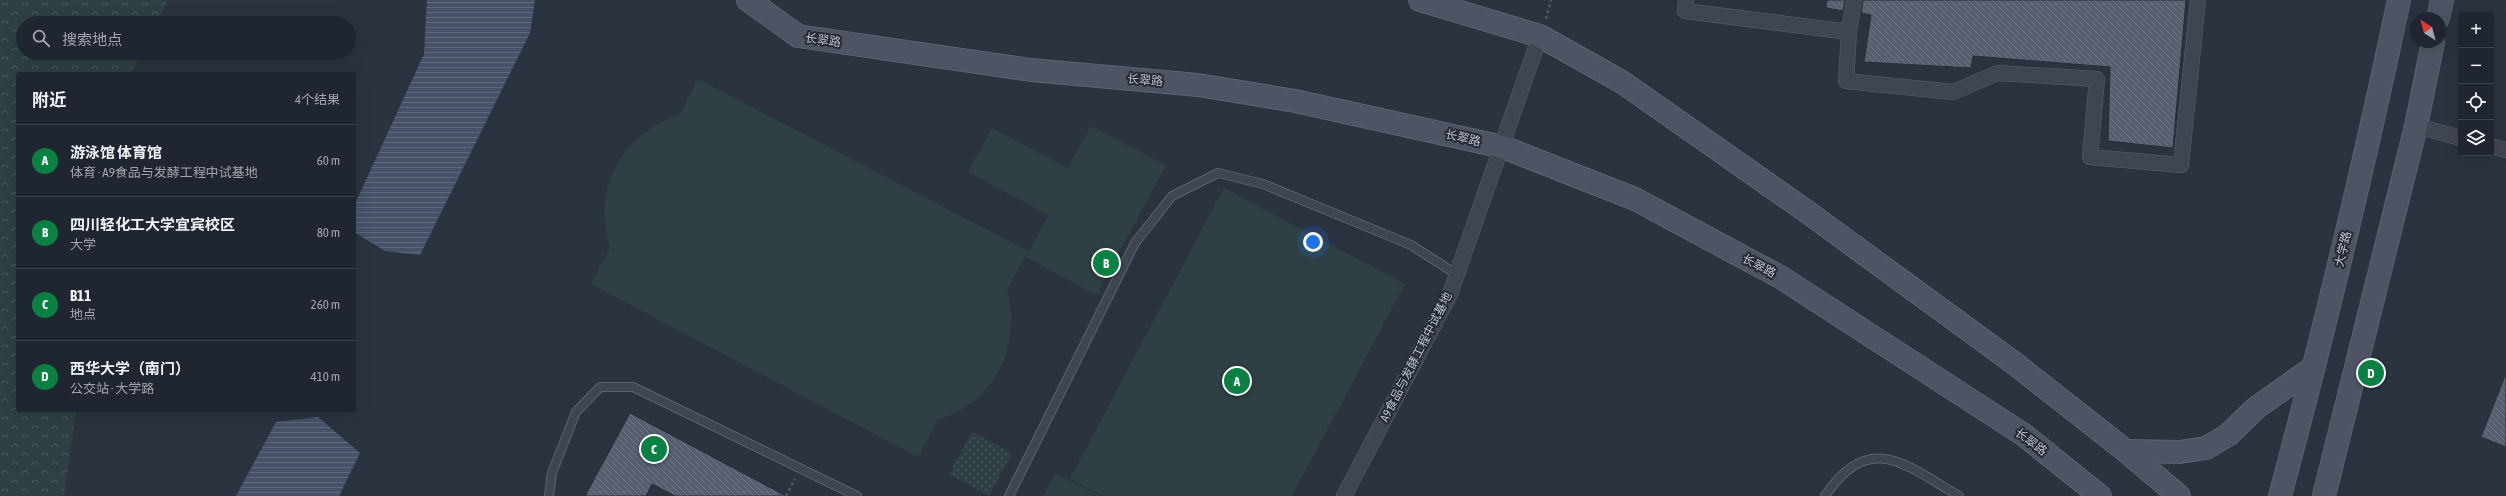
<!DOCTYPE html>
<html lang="zh">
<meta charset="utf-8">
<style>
body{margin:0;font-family:"Asap Condensed","Noto Sans SC",sans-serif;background:#282e39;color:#f1f3f6}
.controls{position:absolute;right:12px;top:12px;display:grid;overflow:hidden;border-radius:4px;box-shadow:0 4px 16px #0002}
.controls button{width:36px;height:36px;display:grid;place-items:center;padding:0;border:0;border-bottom:1px solid #3d434d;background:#202631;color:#f1f3f6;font:20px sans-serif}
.compass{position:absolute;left:2410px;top:12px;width:36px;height:36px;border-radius:50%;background:#202631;box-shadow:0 4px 16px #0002;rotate:324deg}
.you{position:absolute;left:1313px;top:242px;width:14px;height:14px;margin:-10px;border:3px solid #fff;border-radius:50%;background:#1a73e8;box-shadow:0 0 0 6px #1a73e833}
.badge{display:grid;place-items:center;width:26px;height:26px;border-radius:50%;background:#0b8043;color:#fff;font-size:13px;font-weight:700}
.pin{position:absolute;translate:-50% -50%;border:2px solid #fff;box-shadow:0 1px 4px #0006}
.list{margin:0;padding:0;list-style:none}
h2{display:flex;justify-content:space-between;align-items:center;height:52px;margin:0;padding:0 16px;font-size:17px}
h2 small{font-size:13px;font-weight:400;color:#a2a5ab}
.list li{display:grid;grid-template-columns:26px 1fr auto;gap:12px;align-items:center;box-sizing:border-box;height:72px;padding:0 16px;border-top:1px solid #3d434d}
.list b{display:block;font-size:15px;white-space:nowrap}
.list p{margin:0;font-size:13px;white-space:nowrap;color:#a2a5ab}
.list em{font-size:13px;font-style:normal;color:#a2a5ab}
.icon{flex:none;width:22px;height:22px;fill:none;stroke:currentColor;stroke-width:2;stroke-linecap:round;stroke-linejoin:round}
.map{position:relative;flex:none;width:2506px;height:496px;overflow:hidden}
.search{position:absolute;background:#202631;box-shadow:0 4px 16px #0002;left:16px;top:16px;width:340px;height:44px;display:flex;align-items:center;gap:10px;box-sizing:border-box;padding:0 14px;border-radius:22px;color:#a2a5ab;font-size:15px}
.panel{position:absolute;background:#202631;box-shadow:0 4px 16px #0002;left:16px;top:72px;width:340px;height:340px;border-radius:4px}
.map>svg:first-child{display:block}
</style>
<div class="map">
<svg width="2506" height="496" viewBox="0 0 2506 496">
<defs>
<pattern id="forest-crowns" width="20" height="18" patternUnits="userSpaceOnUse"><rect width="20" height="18" fill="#2e4043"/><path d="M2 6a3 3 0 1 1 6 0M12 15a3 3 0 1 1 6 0" fill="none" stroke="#4a5a5d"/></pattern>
<pattern id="park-dots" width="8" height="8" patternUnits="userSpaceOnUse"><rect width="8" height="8" fill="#2e4043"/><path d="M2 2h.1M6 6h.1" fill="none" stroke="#4a5a5d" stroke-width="1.8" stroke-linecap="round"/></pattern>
<pattern id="water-rules" width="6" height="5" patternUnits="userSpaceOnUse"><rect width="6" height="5" fill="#455269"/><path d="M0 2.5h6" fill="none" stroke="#5e697d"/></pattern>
<pattern id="building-back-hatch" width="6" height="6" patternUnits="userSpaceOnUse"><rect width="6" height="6" fill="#575f6e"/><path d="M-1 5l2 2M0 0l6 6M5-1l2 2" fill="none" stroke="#6d7481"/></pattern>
</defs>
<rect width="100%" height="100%" fill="#2b3341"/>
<polygon fill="url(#forest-crowns)" points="0,0 168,0 156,23 23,23 23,53 141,53 130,74 18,74 18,410 76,410 64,496 0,496"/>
<polygon fill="url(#park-dots)" points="972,432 1012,453 989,496 949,474"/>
<g fill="#2e4043">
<path d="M698,79L1028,251L1007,290C1023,343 994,405 938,419L918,457L591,284L610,248C591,191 622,132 680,115Z"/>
<polygon points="1091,126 1166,165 1096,295 1026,257 1048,215 968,172 992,128 1068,168"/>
<polygon points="1224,188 1405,284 1292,496 1102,496 1070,479"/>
<polygon points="1055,473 1100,496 1043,496"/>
</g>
<g fill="url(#water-rules)">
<polygon points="427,0 535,0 530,33 420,255 385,251 354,232 354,206 424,54"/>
<polygon points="318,417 360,453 339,496 236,496 276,422"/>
</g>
<g fill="url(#building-back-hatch)" stroke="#262c38">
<polygon points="1827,0 1845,0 1843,11 1826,8"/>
<polygon points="1863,0 2186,0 2173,148 2108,141 2110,67 1973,56 1971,68 1864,62 1871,15 1861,13"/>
<polygon points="2505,376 2506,376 2506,447 2481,437"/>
<polygon points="630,413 786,496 675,496 652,484 646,496 585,496"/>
</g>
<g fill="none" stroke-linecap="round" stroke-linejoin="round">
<defs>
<g id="lane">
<polyline points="549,496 552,473 576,412 600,387 633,387 857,496"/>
<polyline points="1009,496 1135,243 1172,196 1218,173 1263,184 1411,245 1456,274"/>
<path d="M1825,496C1869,430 1906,465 1959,496"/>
</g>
<g id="street">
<polyline points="1686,0 1685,11 1849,32 1846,81 1953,92 1998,73 2097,79 2090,157 2181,165 2198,0"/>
<polyline points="1849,32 1854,0"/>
<polyline points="2416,126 2461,138"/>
<polyline points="2491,146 2506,150"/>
<polyline points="1344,496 1450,294 1540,36"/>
</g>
<g id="secondary">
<polyline points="748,0 798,36 1031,70 1198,85 1295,101 1503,147 1635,199 1782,278 2024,435 2100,496"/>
<polyline points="1420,0 1540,36 1622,82 1806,211 2014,363 2126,451 2179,496"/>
<polyline points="2438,18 2442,0"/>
<polyline points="2126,451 2180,452 2206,448 2228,435 2256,408 2314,367"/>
<path d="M2280,496C2324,332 2364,166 2399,0"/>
<polyline points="2324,496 2416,126 2433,42"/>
</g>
</defs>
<use href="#lane" stroke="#5d636e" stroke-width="10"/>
<use href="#street" stroke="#5d636e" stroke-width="16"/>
<use href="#secondary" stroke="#5d636e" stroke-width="24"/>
<g stroke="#4d5d61" stroke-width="2.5" stroke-dasharray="3 3" stroke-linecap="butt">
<polyline points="1546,19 1551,0"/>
<polyline points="786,496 795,479"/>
</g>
<use href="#lane" stroke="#3f4551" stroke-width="8"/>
<use href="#street" stroke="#3f4551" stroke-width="15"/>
<use href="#secondary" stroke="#4e5463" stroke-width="22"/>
</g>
<g text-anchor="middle" stroke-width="4" stroke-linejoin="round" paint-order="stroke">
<g font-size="12" fill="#bcc1cb" stroke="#242a36">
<text transform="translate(823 40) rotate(8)" y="4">长翠路</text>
<text transform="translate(1145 80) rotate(5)" y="4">长翠路</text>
<text transform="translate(1463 138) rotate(13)" y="4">长翠路</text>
<text transform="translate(2343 249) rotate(-77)" y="4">大学路</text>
<text transform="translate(1759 266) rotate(28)" y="4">长翠路</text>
<text transform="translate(1416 357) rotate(-63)" y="4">A9食品与发酵工程中试基地</text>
<text transform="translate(2031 442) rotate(37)" y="4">长翠路</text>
</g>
</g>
</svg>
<div class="controls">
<button>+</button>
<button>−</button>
<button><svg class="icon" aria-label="locate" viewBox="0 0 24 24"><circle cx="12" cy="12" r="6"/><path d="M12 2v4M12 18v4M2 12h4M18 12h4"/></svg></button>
<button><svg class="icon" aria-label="layers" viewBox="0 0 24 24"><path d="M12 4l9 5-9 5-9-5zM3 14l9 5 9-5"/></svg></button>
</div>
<svg class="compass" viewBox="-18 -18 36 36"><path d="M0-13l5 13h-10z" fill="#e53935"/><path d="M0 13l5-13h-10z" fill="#a2a5ab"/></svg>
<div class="you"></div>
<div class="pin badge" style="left:1237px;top:381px">A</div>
<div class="pin badge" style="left:1106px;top:263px">B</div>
<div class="pin badge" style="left:654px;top:449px">C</div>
<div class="pin badge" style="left:2371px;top:373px">D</div>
<div class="search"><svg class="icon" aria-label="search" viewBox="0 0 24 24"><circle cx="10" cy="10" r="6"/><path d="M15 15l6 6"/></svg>搜索地点</div>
<section class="panel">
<h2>附近<small>4个结果</small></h2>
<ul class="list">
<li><span class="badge">A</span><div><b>游泳馆 体育馆</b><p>体育 · A9食品与发酵工程中试基地</p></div><em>60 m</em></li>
<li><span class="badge">B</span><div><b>四川轻化工大学宜宾校区</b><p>大学</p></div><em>80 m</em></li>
<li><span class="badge">C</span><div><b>B11</b><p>地点</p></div><em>260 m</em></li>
<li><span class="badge">D</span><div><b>西华大学（南门）</b><p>公交站 · 大学路</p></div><em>410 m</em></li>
</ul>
</section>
</div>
